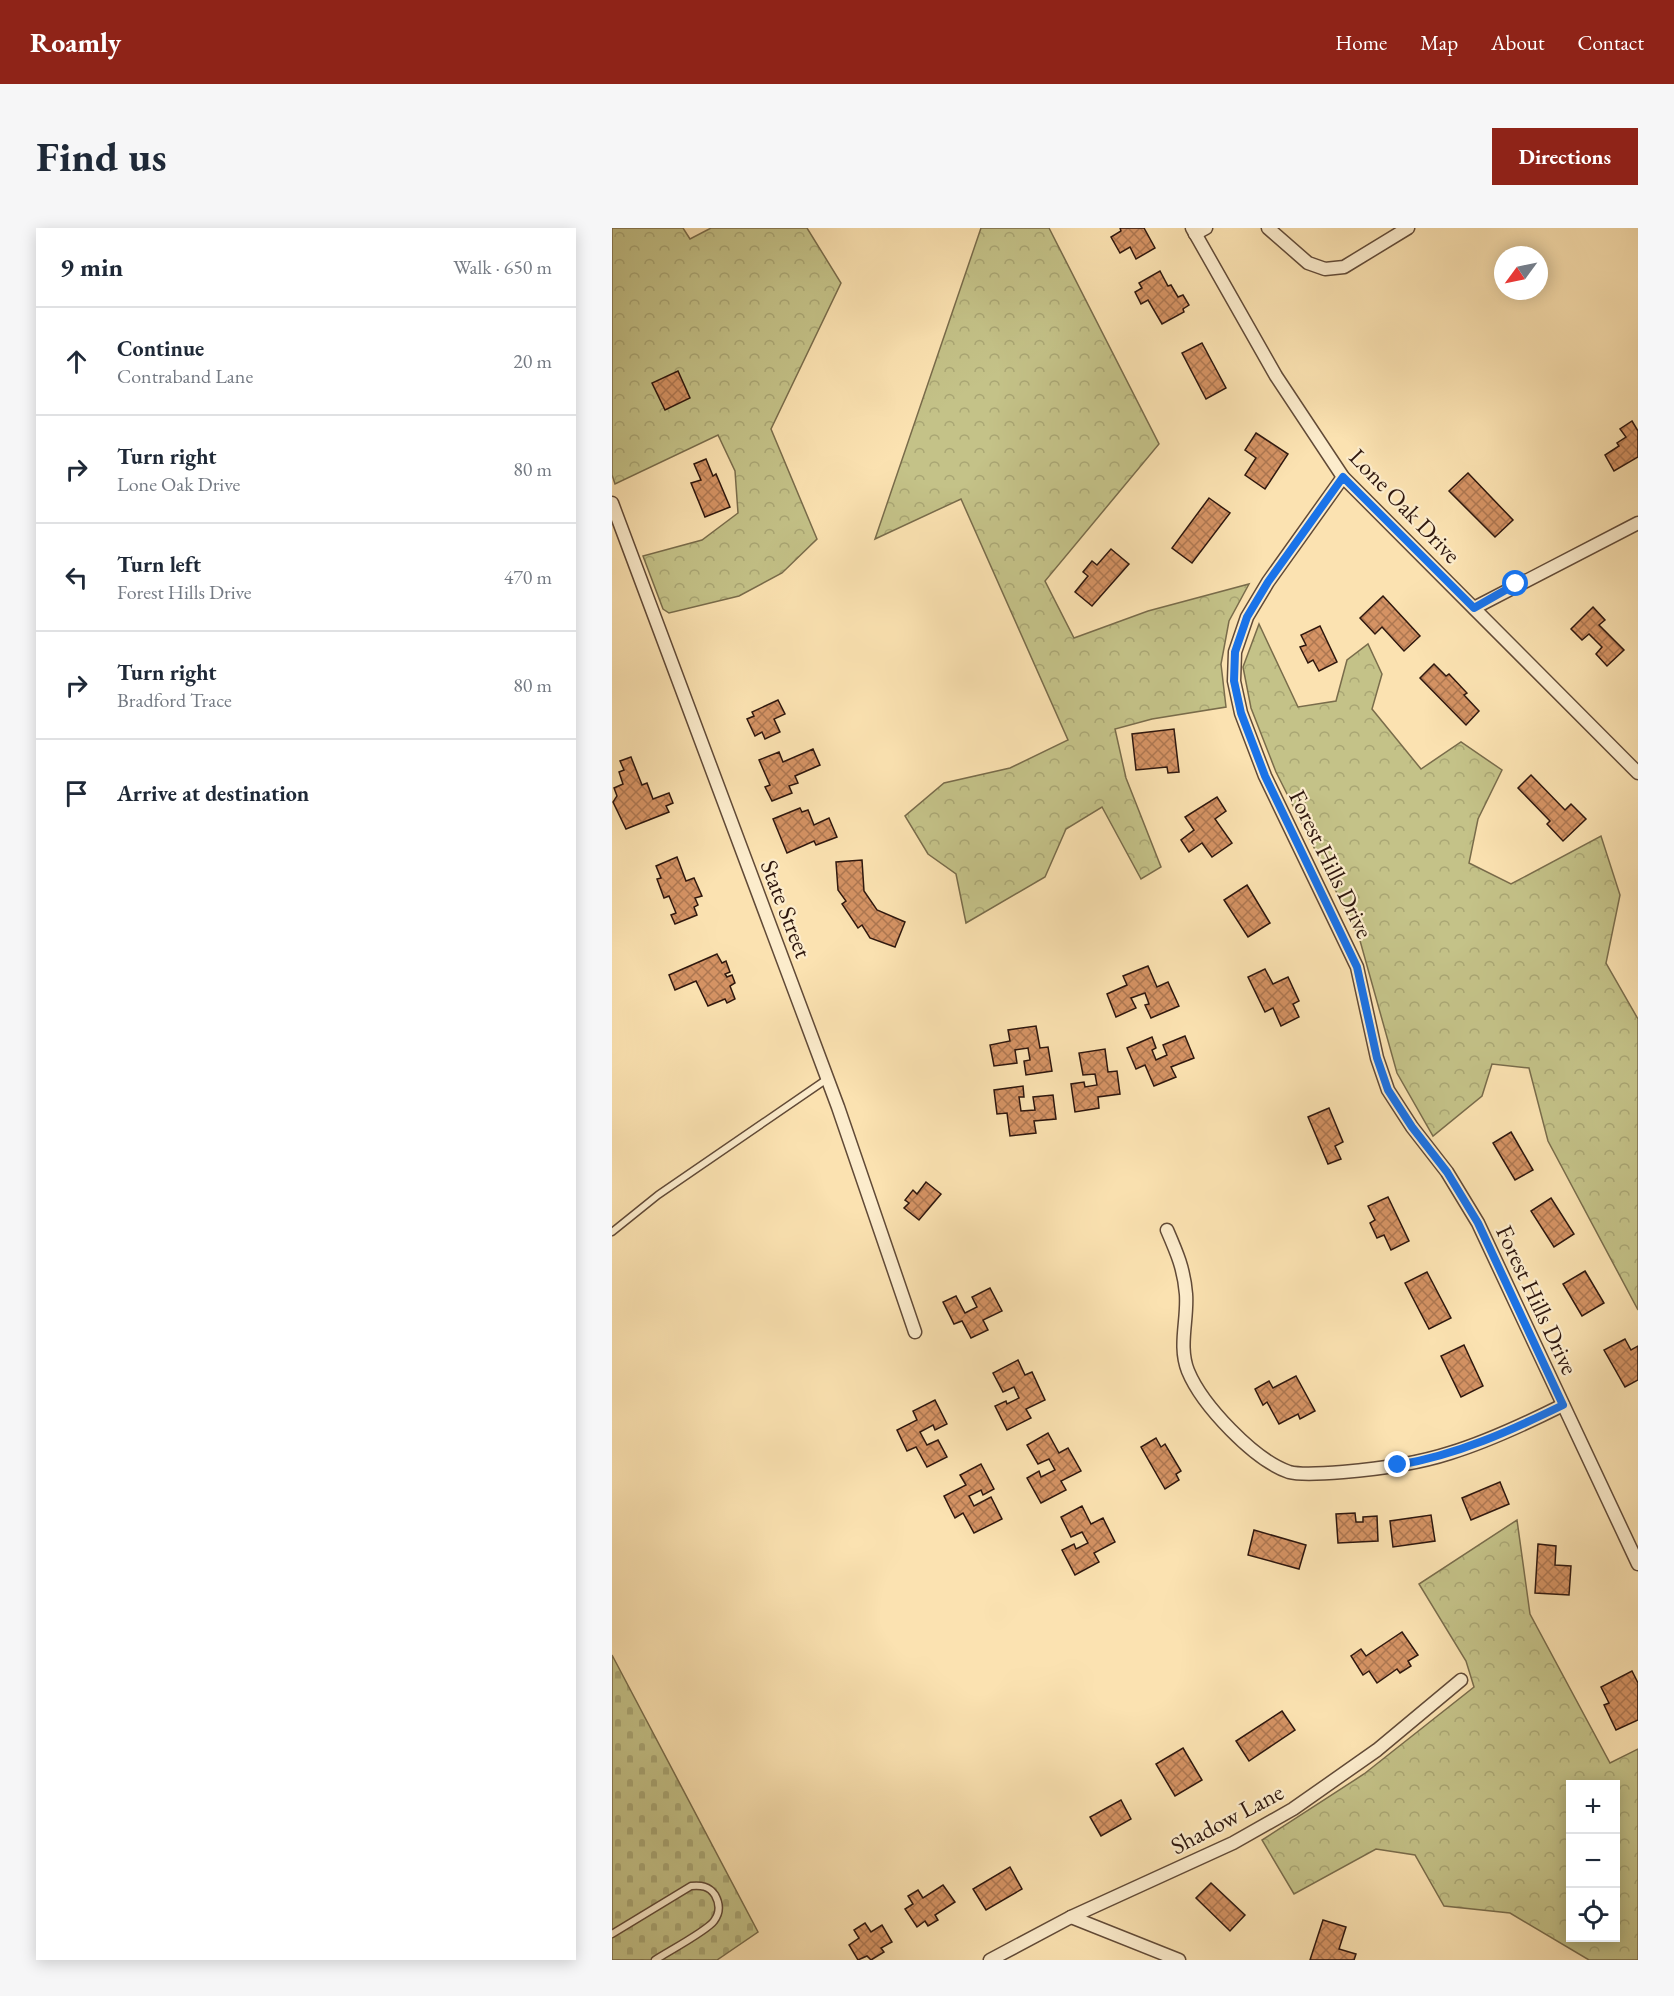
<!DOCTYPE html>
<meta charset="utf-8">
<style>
body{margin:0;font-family:"EB Garamond",serif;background:#f6f6f7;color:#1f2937}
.controls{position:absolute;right:18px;bottom:18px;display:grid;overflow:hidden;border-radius:0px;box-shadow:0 3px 15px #0003}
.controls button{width:54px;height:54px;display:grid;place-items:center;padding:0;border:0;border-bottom:2px solid #e0e1e3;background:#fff;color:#1f2937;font:30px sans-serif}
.compass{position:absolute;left:882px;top:18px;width:54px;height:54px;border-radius:50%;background:#fff;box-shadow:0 3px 15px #0003;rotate:237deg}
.stop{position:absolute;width:18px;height:18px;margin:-14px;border:4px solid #1a73e8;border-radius:50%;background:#fff}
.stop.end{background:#1a73e8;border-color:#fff;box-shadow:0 2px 6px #0008}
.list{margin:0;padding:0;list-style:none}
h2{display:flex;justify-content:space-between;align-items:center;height:78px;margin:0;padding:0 24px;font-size:26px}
h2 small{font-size:20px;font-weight:400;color:#747a83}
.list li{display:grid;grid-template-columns:39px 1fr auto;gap:18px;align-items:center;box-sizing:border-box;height:108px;padding:0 24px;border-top:2px solid #e0e1e3}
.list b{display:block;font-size:22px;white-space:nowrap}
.list p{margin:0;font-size:20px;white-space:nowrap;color:#747a83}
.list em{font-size:20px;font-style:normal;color:#747a83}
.icon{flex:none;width:33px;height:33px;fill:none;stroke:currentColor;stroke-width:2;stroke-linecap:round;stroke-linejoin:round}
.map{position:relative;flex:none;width:1026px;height:1732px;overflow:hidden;border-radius:0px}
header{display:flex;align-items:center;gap:36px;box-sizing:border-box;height:84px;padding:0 30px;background:#8f2418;color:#fff}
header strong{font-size:28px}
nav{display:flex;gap:33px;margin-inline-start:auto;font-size:21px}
.intro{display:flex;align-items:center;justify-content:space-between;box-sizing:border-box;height:144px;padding:0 36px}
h1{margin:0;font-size:42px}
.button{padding:15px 27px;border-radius:0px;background:#8f2418;color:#fff;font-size:21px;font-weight:700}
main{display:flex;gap:36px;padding:0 36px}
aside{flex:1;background:#fff;border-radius:0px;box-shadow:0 3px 15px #0003}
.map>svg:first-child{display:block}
</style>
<header>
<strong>Roamly</strong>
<nav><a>Home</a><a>Map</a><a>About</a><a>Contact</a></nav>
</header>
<div class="intro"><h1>Find us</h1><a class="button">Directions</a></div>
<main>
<aside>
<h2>9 min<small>Walk · 650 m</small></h2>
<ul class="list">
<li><svg class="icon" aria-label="ahead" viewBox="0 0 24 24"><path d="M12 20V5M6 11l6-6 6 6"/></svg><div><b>Continue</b><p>Contraband Lane</p></div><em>20 m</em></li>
<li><svg class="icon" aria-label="right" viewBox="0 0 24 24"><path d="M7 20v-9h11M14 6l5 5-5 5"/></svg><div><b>Turn right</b><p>Lone Oak Drive</p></div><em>80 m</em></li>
<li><svg class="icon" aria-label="left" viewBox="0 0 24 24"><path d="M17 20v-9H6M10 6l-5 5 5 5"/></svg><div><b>Turn left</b><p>Forest Hills Drive</p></div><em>470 m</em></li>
<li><svg class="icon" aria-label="right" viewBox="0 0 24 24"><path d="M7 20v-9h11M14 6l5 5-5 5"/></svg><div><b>Turn right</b><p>Bradford Trace</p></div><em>80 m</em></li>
<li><svg class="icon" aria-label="arrive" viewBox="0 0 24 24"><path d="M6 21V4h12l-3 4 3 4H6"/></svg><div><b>Arrive at destination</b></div></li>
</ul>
</aside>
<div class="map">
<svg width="1026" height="1732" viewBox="0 0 1026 1732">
<defs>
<pattern id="forest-crowns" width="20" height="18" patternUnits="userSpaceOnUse" patternTransform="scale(1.5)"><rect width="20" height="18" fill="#c4c288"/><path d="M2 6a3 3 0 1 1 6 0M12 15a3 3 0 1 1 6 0" fill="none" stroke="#a9a674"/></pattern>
<pattern id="cemetery-stones" width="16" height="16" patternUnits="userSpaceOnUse" patternTransform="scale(1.5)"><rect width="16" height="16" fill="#c4c288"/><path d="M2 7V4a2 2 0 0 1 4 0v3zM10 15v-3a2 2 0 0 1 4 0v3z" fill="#a9a674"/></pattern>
<pattern id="building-cross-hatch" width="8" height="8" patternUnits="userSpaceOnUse" patternTransform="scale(1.5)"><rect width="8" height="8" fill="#d59364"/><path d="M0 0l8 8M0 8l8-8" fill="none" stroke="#ad7751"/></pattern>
</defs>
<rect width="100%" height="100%" fill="#fbe2b1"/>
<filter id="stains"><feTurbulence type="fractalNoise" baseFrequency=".00333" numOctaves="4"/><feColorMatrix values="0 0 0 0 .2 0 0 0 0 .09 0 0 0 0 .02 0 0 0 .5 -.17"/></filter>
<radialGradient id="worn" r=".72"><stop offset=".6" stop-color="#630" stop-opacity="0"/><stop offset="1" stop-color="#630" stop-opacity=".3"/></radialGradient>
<g fill="url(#forest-crowns)" stroke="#796c4b" stroke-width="1.5" fill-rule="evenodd">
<polygon points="0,0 71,0 78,11 99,0 195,0 229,55 159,201 205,311 170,345 127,368 57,385 51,381 31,328 90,312 126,285 123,243 106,207 3,256 0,247"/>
<polygon points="369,0 437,0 547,216 433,353 462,410 536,383 637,356 617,393 609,436 614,479 540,491 503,501 514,550 549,639 529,651 490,579 454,601 433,649 354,695 344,646 316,626 293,588 332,555 398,540 456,512 349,271 263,311"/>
<polygon points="647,396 686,479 724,473 735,432 756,416 770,446 760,481 809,541 849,514 890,542 866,591 857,635 899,656 989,608 1008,667 994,735 1026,791 1026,1082 936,913 917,840 880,836 870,868 821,908 785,845 747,709 664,544 639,480 631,439"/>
<path d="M905,1292L918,1386L998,1535L1026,1521V1732H977L898,1685L832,1678L803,1627L764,1621L682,1666L650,1612L752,1546L862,1459L854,1433L807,1356ZM958,1556H1004V1710H958Z"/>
</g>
<polygon fill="url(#cemetery-stones)" stroke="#796c4b" stroke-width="1.5" points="0,1427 146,1704 105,1732 0,1732"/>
<g fill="url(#building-cross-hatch)" stroke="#2e170e" stroke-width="1.5">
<polygon points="508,0 532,0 543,20 524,31 518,19 508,25 499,9 509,3"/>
<polygon points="548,43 556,58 559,57 566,69 571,67 577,77 571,81 572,84 550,96 536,72 529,76 523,64 530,60 527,55"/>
<polygon points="590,115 614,160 594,171 570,125"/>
<polygon points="66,143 78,170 53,182 40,155"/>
<polygon points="1020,193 1026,203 1026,229 1002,243 993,227 1007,218 1005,215 1014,209 1008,201"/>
<polygon points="644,205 676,226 653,261 633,247 644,230 633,222"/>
<polygon points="94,231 101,248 104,246 118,279 93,289 79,255 89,252 82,236"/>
<polygon points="856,245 901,292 883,309 837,263"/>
<polygon points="597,270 618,285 580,335 560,320"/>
<polygon points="499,321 517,336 480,378 463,364 476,348 471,344 480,333 485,337"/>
<polygon points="771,368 808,408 792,423 770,399 763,406 748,390"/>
<polygon points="981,379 993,392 987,397 1012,422 995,438 984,426 990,419 977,406 970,412 959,401"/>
<polygon points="708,398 725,434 707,443 701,432 696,435 688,419 694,417 689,407"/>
<polygon points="822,436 834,448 837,446 855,465 852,467 867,483 854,497 808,450"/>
<polygon points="166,472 173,486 162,491 168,504 153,511 150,504 143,508 135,491 142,488 140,484"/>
<polygon points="562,501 567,544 556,545 555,539 524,542 520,506"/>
<polygon points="201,521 208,537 183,548 186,555 177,558 180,565 160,573 153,559 158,557 147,532 167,524 171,534"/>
<polygon points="19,529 30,557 35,555 41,571 57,565 61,575 54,578 57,584 14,601 1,574 5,568 2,560 11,556 7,544 12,542 8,533"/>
<polygon points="919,547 953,582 959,576 974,591 951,613 935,596 938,593 906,560"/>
<polygon points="605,569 614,583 603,591 620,615 600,629 590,615 577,624 569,612 582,602 573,589"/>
<polygon points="188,580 190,584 196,582 202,597 217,590 225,609 204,617 202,613 175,625 161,591"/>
<polygon points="65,629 74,653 82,650 90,668 83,670 86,677 82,679 85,687 63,696 59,687 64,685 57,668 52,670 45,651 49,650 44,638"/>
<polygon points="250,632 252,663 265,682 293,694 283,719 258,710 250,697 246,700 230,676 234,673 226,662 224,634"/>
<polygon points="635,657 658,695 636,709 612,672"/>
<polygon points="105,726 110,735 114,733 118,744 113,746 115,749 120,747 123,755 118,758 123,771 115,775 113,771 96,778 84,753 63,762 57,747"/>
<polygon points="536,738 545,759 556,754 567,778 539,790 533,777 537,776 533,765 519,770 524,780 504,789 495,766 515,757 511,748"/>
<polygon points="653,741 661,756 676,749 687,773 681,776 687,789 669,798 661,780 653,784 636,749"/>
<polygon points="424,798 428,820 436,819 440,843 414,847 412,833 418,832 416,820 403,822 405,835 382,838 378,817 398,813 396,802"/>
<polygon points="573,808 582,830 559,839 564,849 542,858 533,837 524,841 515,820 540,809 544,820 540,822 544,832 555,827 551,817"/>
<polygon points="493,821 496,844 505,843 508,866 486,869 487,880 463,884 459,856 472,854 473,859 485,857 483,846 471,847 467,825"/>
<polygon points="411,858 412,869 407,869 409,883 423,882 421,869 441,867 444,891 422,893 424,905 398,908 395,885 385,886 382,862"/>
<polygon points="717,880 731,914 723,918 729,931 716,936 696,889"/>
<polygon points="899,904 921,942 903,952 881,915"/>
<polygon points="314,954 329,966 307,992 292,980 297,975 293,972 301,962 305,966"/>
<polygon points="776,969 797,1013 779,1022 772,1007 765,1010 758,995 763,992 756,978"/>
<polygon points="939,970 962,1006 942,1019 919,983"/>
<polygon points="973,1043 992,1075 970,1088 951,1056"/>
<polygon points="815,1044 839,1090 817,1101 793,1055"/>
<polygon points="378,1060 390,1083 371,1092 376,1102 359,1110 350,1093 342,1096 331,1074 344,1068 353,1085 365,1079 360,1069"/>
<polygon points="1013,1111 1019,1122 1026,1118 1026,1152 1013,1159 992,1122"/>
<polygon points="852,1117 871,1158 849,1169 829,1128"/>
<polygon points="406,1132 413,1147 420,1144 433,1172 414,1181 419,1190 395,1202 383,1178 394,1173 395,1176 407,1170 402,1159 391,1164 381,1145"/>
<polygon points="684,1148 703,1183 688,1191 686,1186 667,1196 655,1174 651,1177 643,1161 657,1153 661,1160"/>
<polygon points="323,1172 335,1196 323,1202 321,1197 308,1204 315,1217 326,1212 335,1229 315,1239 304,1219 295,1223 285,1202 305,1192 301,1183"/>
<polygon points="436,1205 447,1225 456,1220 469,1243 449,1253 454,1262 429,1275 415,1250 427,1243 429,1249 443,1242 437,1231 426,1236 415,1217"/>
<polygon points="544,1210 549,1219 553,1216 569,1243 564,1246 567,1252 553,1261 529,1219"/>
<polygon points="369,1236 382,1261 371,1267 369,1262 357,1268 362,1278 379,1269 390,1291 362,1305 351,1285 343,1290 332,1268 354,1257 348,1247"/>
<polygon points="888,1254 897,1276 859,1292 850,1270"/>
<polygon points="470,1278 479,1296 491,1290 503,1314 482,1325 487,1334 463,1347 450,1322 462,1316 464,1321 476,1315 470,1304 459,1309 449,1289"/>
<polygon points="743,1285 744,1294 751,1294 751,1289 765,1288 766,1313 726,1315 724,1286"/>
<polygon points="819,1287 823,1313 781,1319 778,1293"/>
<polygon points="642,1302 694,1317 687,1341 636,1327"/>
<polygon points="926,1316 944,1318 943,1337 959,1338 957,1367 923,1365"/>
<polygon points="790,1404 806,1427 796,1433 799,1438 788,1445 785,1441 765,1455 757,1443 751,1447 739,1428 749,1421 754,1428"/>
<polygon points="1020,1443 1026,1455 1026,1492 1004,1502 992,1477 997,1475 989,1459"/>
<polygon points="670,1483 683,1502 637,1533 624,1513"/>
<polygon points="571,1520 590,1552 563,1568 544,1536"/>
<polygon points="509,1572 519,1591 489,1608 478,1589"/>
<polygon points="398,1639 410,1661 374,1682 361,1661"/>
<polygon points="599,1655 633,1687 618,1703 584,1670"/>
<polygon points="331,1657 343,1674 323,1687 326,1692 316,1698 313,1693 305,1699 293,1681 301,1676 296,1668 306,1662 311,1670"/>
<polygon points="711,1692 734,1699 727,1721 744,1726 742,1732 698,1732"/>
<polygon points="253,1695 259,1704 270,1697 280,1714 269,1720 272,1724 259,1732 255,1728 246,1732 237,1717 247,1710 242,1702"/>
</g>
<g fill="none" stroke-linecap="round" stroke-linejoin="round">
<defs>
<g id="service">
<polyline points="0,1004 46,967 215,851"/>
<path d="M0,1706L79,1658C89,1657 97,1658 103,1667C108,1676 108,1685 102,1693C95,1703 55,1724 43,1732"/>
</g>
<g id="minor">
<polyline points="580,0 664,148 731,249 1026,545"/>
<polyline points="656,0 696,35 713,41 732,39 796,0"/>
<polyline points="583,6 594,0"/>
<polyline points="731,249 656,354 635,389 623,424 622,453 629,485 653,548 745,739 765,830 776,862 800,899 835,944 866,995 1026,1336"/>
<polyline points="0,275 226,879 303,1104"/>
<polyline points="862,380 1026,295"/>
<path d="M555,1002C565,1025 572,1041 574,1066C576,1092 566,1118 576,1143C590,1177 642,1232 677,1244C688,1247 719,1245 731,1244C767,1241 804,1236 838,1225C877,1213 915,1195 951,1177"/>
<polyline points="459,1689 567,1732"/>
<polyline points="378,1732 459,1689 621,1615 681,1581 765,1522 849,1452"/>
</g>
</defs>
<use href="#service" stroke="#614a37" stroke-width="9"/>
<use href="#minor" stroke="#614a37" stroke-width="15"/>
<use href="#service" stroke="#fceccc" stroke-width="6"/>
<use href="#minor" stroke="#fceccc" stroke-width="12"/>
</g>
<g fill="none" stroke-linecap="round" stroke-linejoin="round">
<path stroke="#1a73e8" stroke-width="8" d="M786,1237C845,1227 898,1203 951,1177L866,995L835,944L800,899L776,862L765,830L745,739L653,548L629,485L622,453L623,424L635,389L656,354L731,249L862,380L904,356"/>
</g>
<g text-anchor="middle" stroke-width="4.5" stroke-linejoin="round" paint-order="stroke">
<g font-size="24" fill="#2e170e" stroke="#fceccc">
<text transform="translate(793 278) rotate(46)" y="8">Lone Oak Drive</text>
<text transform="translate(719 636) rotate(64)" y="8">Forest Hills Drive</text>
<text transform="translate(174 681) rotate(69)" y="8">State Street</text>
<text transform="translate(925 1072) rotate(65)" y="8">Forest Hills Drive</text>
<text transform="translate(615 1591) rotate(-28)" y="8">Shadow Lane</text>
</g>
</g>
<rect width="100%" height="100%" filter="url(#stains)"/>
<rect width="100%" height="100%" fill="url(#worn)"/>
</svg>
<div class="controls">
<button>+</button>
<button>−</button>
<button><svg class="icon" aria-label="locate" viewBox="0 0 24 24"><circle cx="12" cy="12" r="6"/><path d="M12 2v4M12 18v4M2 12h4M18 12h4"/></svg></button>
</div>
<svg class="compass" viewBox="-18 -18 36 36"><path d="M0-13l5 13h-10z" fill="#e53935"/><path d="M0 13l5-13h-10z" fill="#747a83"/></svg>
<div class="stop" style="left:904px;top:356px"></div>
<div class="stop end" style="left:786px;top:1237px"></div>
</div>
</main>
